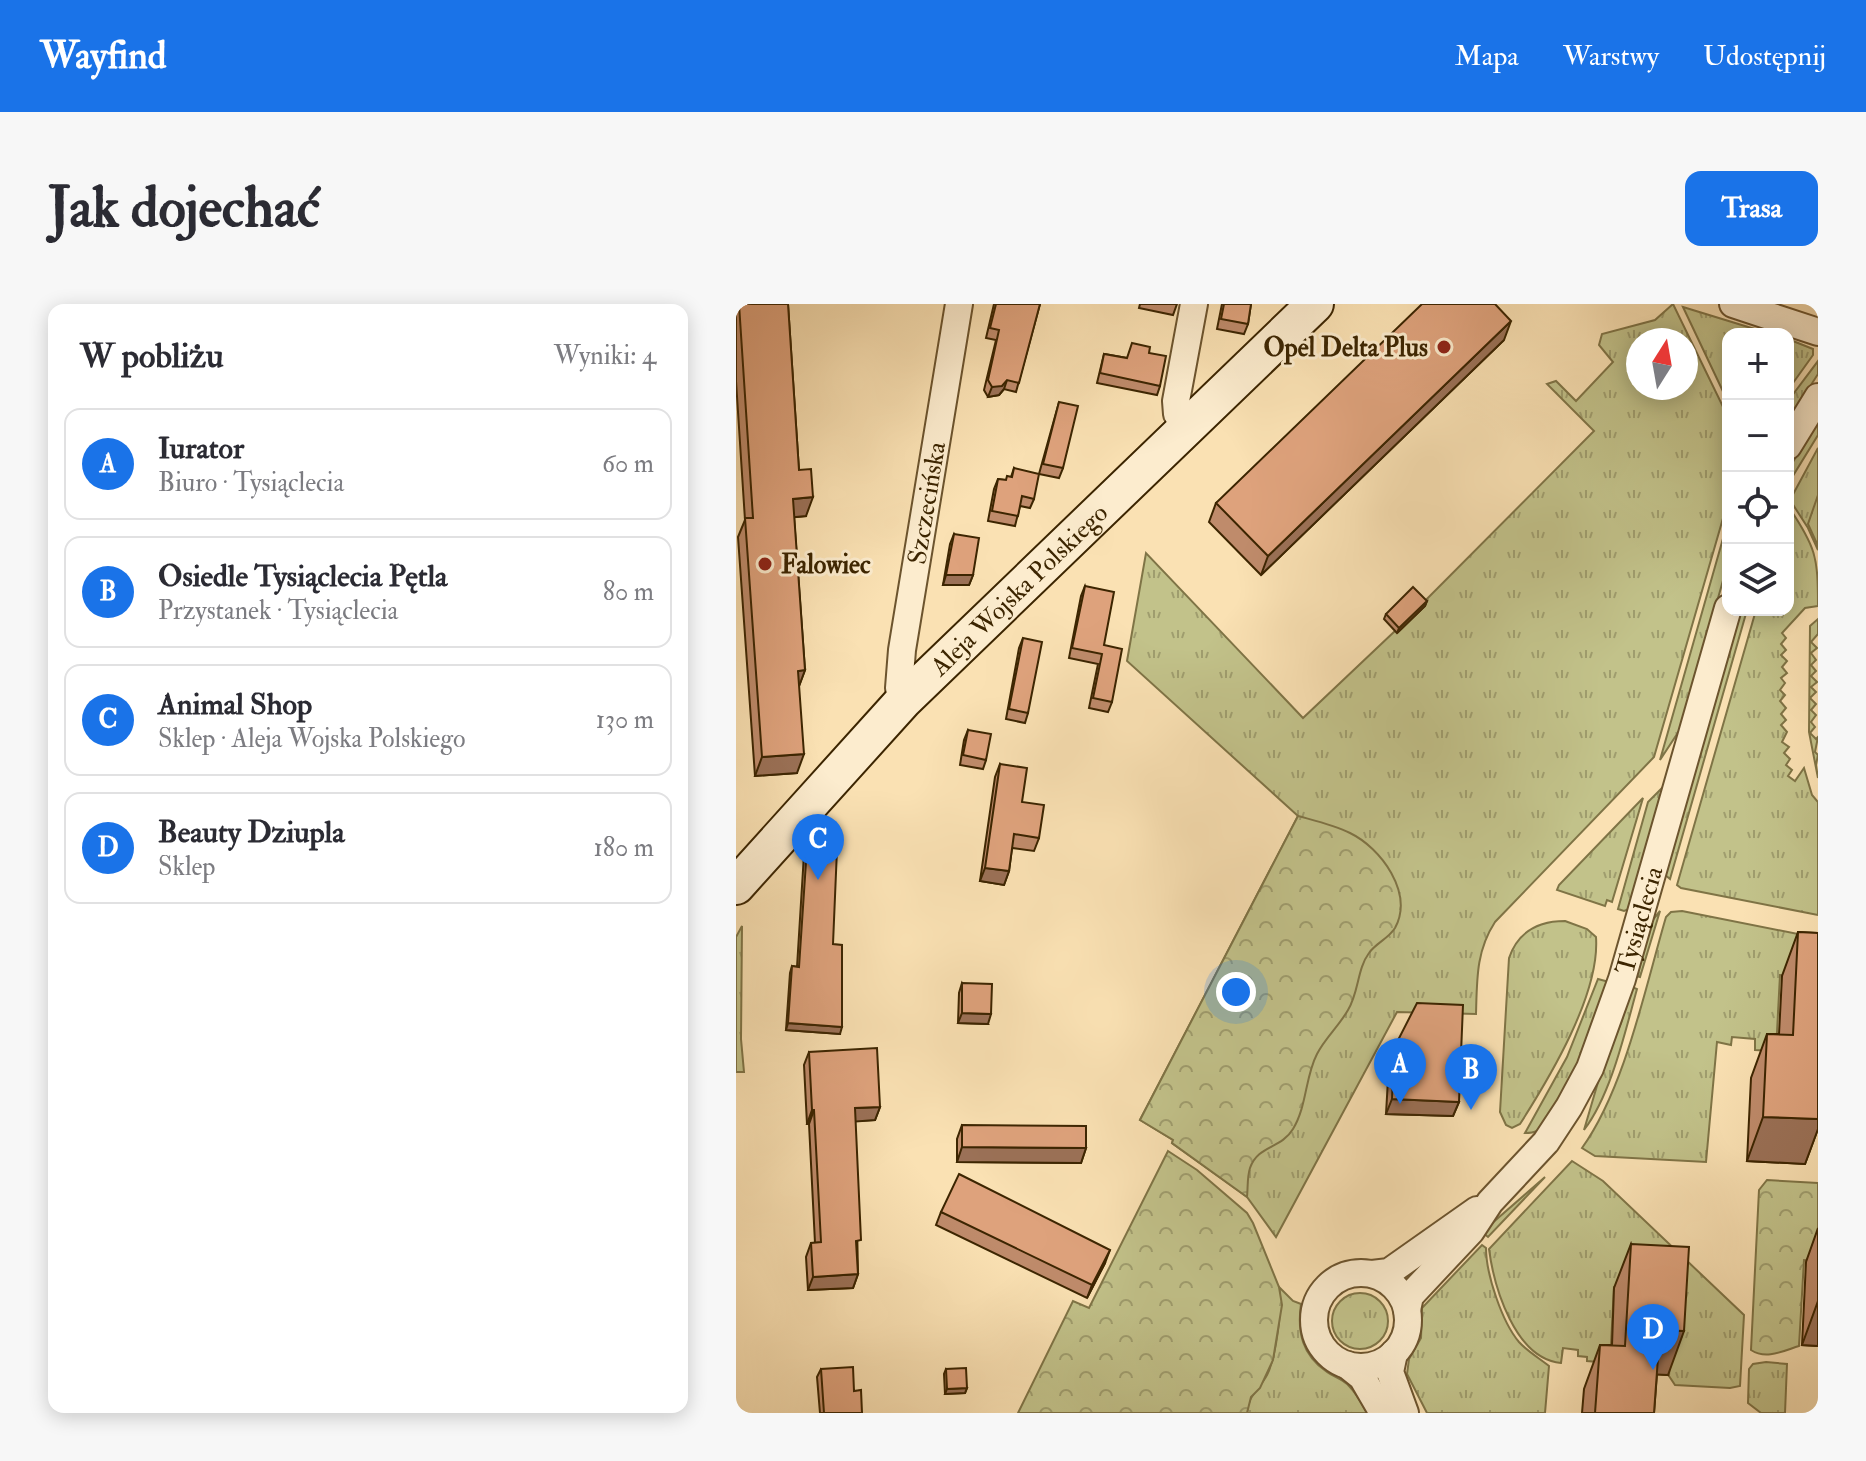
<!DOCTYPE html>
<html lang="pl">
<meta charset="utf-8">
<style>
body{margin:0;font-family:"IM FELL Double Pica",serif;background:#f7f7f7;color:#2b2b33}
.controls{position:absolute;right:24px;top:24px;display:grid;overflow:hidden;border-radius:16px;box-shadow:0 4px 20px #0003}
.controls button{width:72px;height:72px;display:grid;place-items:center;padding:0;border:0;border-bottom:2px solid #e1e1e2;background:#fff;color:#2b2b33;font:40px sans-serif}
.compass{position:absolute;left:890px;top:24px;width:72px;height:72px;border-radius:50%;background:#fff;box-shadow:0 4px 20px #0003;rotate:11deg}
.you{position:absolute;left:500px;top:688px;width:28px;height:28px;margin:-20px;border:6px solid #fff;border-radius:50%;background:#1a73e8;box-shadow:0 0 0 12px #1a73e833}
.badge{display:grid;place-items:center;width:52px;height:52px;border-radius:50%;background:#1a73e8;color:#fff;font-size:26px;font-weight:700}
.pin{position:absolute;translate:-50% -66px;filter:drop-shadow(0 2px 4px #0008)}
.pin::after{content:'';position:absolute;top:42px;width:28px;height:24px;background:inherit;clip-path:polygon(0 0,100% 0,50% 100%)}
.list{margin:0;padding:0;list-style:none}
h2{display:flex;justify-content:space-between;align-items:center;height:104px;margin:0;padding:0 32px;font-size:34px}
h2 small{font-size:26px;font-weight:400;color:#7c7c81}
.list li{display:grid;grid-template-columns:52px 1fr auto;gap:24px;align-items:center;box-sizing:border-box;height:112px;margin:0 16px 16px;padding:0 16px;border:2px solid #e1e1e2;border-radius:16px}
.list b{display:block;font-size:30px;white-space:nowrap}
.list p{margin:0;font-size:26px;white-space:nowrap;color:#7c7c81}
.list em{font-size:26px;font-style:normal;color:#7c7c81}
.icon{flex:none;width:44px;height:44px;fill:none;stroke:currentColor;stroke-width:2;stroke-linecap:round;stroke-linejoin:round}
.map{position:relative;flex:none;width:1082px;height:1109px;overflow:hidden;border-radius:16px}
header{display:flex;align-items:center;gap:48px;box-sizing:border-box;height:112px;padding:0 40px;background:#1a73e8;color:#fff}
header strong{font-size:38px}
nav{display:flex;gap:44px;margin-inline-start:auto;font-size:28px}
.intro{display:flex;align-items:center;justify-content:space-between;box-sizing:border-box;height:192px;padding:0 48px}
h1{margin:0;font-size:56px}
.button{padding:20px 36px;border-radius:16px;background:#1a73e8;color:#fff;font-size:28px;font-weight:700}
main{display:flex;gap:48px;padding:0 48px}
aside{flex:1;background:#fff;border-radius:16px;box-shadow:0 4px 20px #0003}
.map>svg:first-child{display:block}
</style>
<header>
<strong>Wayfind</strong>
<nav><a>Mapa</a><a>Warstwy</a><a>Udostępnij</a></nav>
</header>
<div class="intro"><h1>Jak dojechać</h1><a class="button">Trasa</a></div>
<main>
<aside>
<h2>W pobliżu<small>Wyniki: 4</small></h2>
<ul class="list">
<li><span class="badge">A</span><div><b>Iurator</b><p>Biuro · Tysiąclecia</p></div><em>60 m</em></li>
<li><span class="badge">B</span><div><b>Osiedle Tysiąclecia Pętla</b><p>Przystanek · Tysiąclecia</p></div><em>80 m</em></li>
<li><span class="badge">C</span><div><b>Animal Shop</b><p>Sklep · Aleja Wojska Polskiego</p></div><em>130 m</em></li>
<li><span class="badge">D</span><div><b>Beauty Dziupla</b><p>Sklep</p></div><em>180 m</em></li>
</ul>
</aside>
<div class="map">
<svg width="1082" height="1109" viewBox="0 0 1082 1109">
<defs>
<pattern id="grass-tufts" width="24" height="20" patternUnits="userSpaceOnUse" patternTransform="scale(2)"><rect width="24" height="20" fill="#c2c28a"/><path d="M3 7l-1-3M5 7V3M7 7l1-3M15 17l-1-3M17 17v-4M19 17l1-3" fill="none" stroke="#9f9d6e"/></pattern>
<pattern id="forest-crowns" width="20" height="18" patternUnits="userSpaceOnUse" patternTransform="scale(2)"><rect width="20" height="18" fill="#c2c28a"/><path d="M2 6a3 3 0 1 1 6 0M12 15a3 3 0 1 1 6 0" fill="none" stroke="#9f9d6e"/></pattern>
</defs>
<rect width="100%" height="100%" fill="#fae1b3"/>
<filter id="stains"><feTurbulence type="fractalNoise" baseFrequency=".0025" numOctaves="4"/><feColorMatrix values="0 0 0 0 .2 0 0 0 0 .09 0 0 0 0 .02 0 0 0 .5 -.17"/></filter>
<radialGradient id="worn" r=".72"><stop offset=".6" stop-color="#630" stop-opacity="0"/><stop offset="1" stop-color="#630" stop-opacity=".3"/></radialGradient>
<g fill="url(#grass-tufts)" stroke="#7f7446" stroke-width="2" fill-rule="evenodd">
<path d="M937,0L992,113V197L918,453L759,618C740,647 741,676 740,710L661,708L540,933L511,893L436,839L437,836L404,816L562,512L391,357L410,249L567,414L660,326L858,127L811,80L820,77L840,97L877,58L863,41L866,30L919,16ZM902,36H950V84H902Z"/>
<polygon points="947,3 1035,30 992,30 992,98"/>
<polygon points="1052,35 1077,45 1077,51 1052,86"/>
<polygon points="1082,57 1082,70 1052,117 1052,97"/>
<polygon points="1082,117 1082,131 1055,175 1052,174 1052,166"/>
<polygon points="1082,144 1082,246 1072,224 1054,196"/>
<path d="M1052,202C1080,243 1082,253 1082,302L1069,304L1046,329L1050,334L1045,340L1050,346L1045,351L1051,357L1046,363L1051,369L1045,374L1049,379L1044,386L1049,391L1044,397L1050,404L1045,410L1050,416L1045,421L1051,428L1046,438L1053,443L1048,449L1054,455L1050,461L1056,466L1052,472L1059,477L1068,464L1076,491L1082,498V611L945,584L941,581L1020,306H1052Z"/>
<polygon points="992,217 992,259 945,424 924,456"/>
<polygon points="1004,306 1011,306 934,575 928,570"/>
<polygon points="1082,315 1082,330 1075,338 1081,344 1075,349 1080,356 1075,361 1080,367 1075,372 1081,378 1075,383 1080,388 1074,394 1080,400 1075,406 1080,411 1075,418 1079,423 1074,429 1080,435 1082,433 1079,448 1082,451 1080,461 1082,474 1073,428 1074,322"/>
<polygon points="929,481 893,605 888,607 882,605 912,498"/>
<polygon points="907,494 876,598 871,596 869,602 821,586 823,581"/>
<polygon points="924,607 904,673 900,672 915,618"/>
<path d="M946,607L1082,634V673L1044,671L1040,747L1019,746V735L996,733L995,741L981,738L970,858L859,852L846,844C889,784 909,684 930,613L935,608Z"/>
<path d="M829,617L851,625L860,633C864,690 814,773 784,820L776,824L770,821L764,808L773,654C782,628 802,617 829,617Z"/>
<polygon points="6,622 5,735 8,768 0,768 0,633"/>
<path d="M862,675L873,678C861,708 827,811 801,827C797,829 793,829 789,829L831,753Z"/>
<path d="M896,683L901,685C889,728 875,791 848,826L865,768L885,719Z"/>
<path d="M836,857L867,877L1008,1011L1004,1082L994,1084L939,1081L933,1072L938,986L878,983L874,1059L851,1057V1053L842,1052V1046L827,1044L825,1059C779,1055 758,983 753,945Z"/>
<polygon points="809,873 752,933 746,928"/>
<path d="M746,941L750,944C750,970 766,1018 783,1038C791,1047 803,1054 813,1062L809,1109H691L671,1070L673,1055L685,1034L686,1004Z"/>
<path d="M543,983L557,997L565,1000C561,1028 566,1051 591,1068C598,1073 607,1075 613,1082C621,1090 626,1100 631,1109H511C511,1093 524,1084 531,1071C540,1054 547,1001 543,983Z"/>
<circle cx="624" cy="1017" r="28"/>
<polygon points="1030,1058 1051,1060 1049,1109 1025,1109 1012,1099 1013,1065 1017,1060"/>
</g>
<g fill="url(#forest-crowns)" stroke="#7f7446" stroke-width="2">
<polygon points="1082,191 1082,242 1072,220"/>
<path d="M562,512C580,517 598,521 614,529C645,544 678,589 659,624C652,635 640,639 633,649C621,665 623,688 612,706C603,722 589,734 581,750C569,773 571,802 557,825C545,845 522,841 514,864C511,873 512,884 511,893L436,839L437,836L404,816Z"/>
<polygon points="432,847 461,866 511,909 517,919 543,983 546,1001 537,1056 524,1084 515,1093 511,1109 282,1109 337,997 353,1004"/>
<path d="M1031,876L1082,879V957L1068,956L1063,1042C1047,1047 1030,1056 1015,1046L1023,886Z"/>
</g>
<g fill="none" stroke-linecap="round" stroke-linejoin="round">
<defs>
<g id="minor">
<polyline points="997,0 1082,28"/>
<polyline points="451,123 441,110 440,97 458,0"/>
<polyline points="1052,142 1082,93"/>
<path id="s1" d="M168,396L163,384L166,346L223,0"/>
<circle cx="625" cy="1016" r="47"/>
<polyline points="636,970 653,968 741,906"/>
<path id="s2" d="M671,1006L674,992L735,927L754,898L810,838L833,803L854,764L886,675L992,304"/>
<polyline points="658,1049 654,1068 669,1109"/>
<polyline points="611,1061 626,1073 647,1109"/>
</g>
<g id="secondary">
<path id="s3" d="M0,582L168,396L579,0"/>
</g>
</defs>
<use href="#minor" stroke="#6c542e" stroke-width="30"/>
<use href="#secondary" stroke="#3c2501" stroke-width="40"/>
<use href="#minor" stroke="#fcecce" stroke-width="26"/>
<use href="#secondary" stroke="#fcecce" stroke-width="36"/>
</g>
<g fill="#bf8b6b" stroke="#3c2501" stroke-width="2">
<polygon points="0,0 52,0 63,166 70,212 58,213 69,366 63,382 61,469 19,472 2,233 9,216 0,77"/>
<polygon points="258,0 304,0 280,88 268,85 263,91 252,93 248,86 260,36 250,34"/>
<polygon points="404,0 441,0 437,11 403,4"/>
<polygon points="486,0 515,0 512,20 508,30 481,25"/>
<polygon points="768,36 525,271 473,218 480,199"/>
<polygon points="413,49 424,82 421,91 361,79 368,50 391,54"/>
<polygon points="323,98 327,164 323,174 303,170"/>
<polygon points="278,164 298,195 294,204 284,202 279,222 252,217 258,185 262,175 270,176 275,173"/>
<polygon points="218,230 237,271 233,281 207,281 214,240"/>
<polygon points="349,282 368,341 376,398 372,408 353,404 362,360 333,354 345,292"/>
<polygon points="691,297 689,302 661,329 648,315 650,310"/>
<polygon points="287,334 292,409 289,419 270,415 283,344"/>
<polygon points="232,426 250,456 247,465 224,461 228,436"/>
<polygon points="264,460 286,498 303,534 298,547 276,544 273,567 268,581 244,577 259,473"/>
<polygon points="71,543 97,640 104,730 50,726 54,669 56,662 61,663 68,550"/>
<polygon points="1062,628 1082,629 1082,825 1069,860 1011,857 1015,774 1031,730 1043,730 1046,672"/>
<polygon points="226,679 252,720 222,719 223,689"/>
<polygon points="658,744 723,798 717,812 650,810 653,758"/>
<polygon points="73,748 144,803 139,816 119,817 122,970 117,984 72,986 70,953 75,939 79,939 73,820 71,820 68,761"/>
<polygon points="226,821 350,844 345,859 221,858 221,835"/>
<polygon points="205,908 369,959 351,994 200,921"/>
<polygon points="1082,924 1082,1042 1066,1041 1070,958"/>
<polygon points="895,940 932,1071 921,1070 918,1109 846,1109 848,1085 864,1041 876,1041 878,984"/>
<polygon points="85,1065 118,1087 126,1109 84,1109 81,1073"/>
<polygon points="210,1065 231,1084 229,1089 209,1090 208,1070"/>
</g>
<g fill="#9b7157" stroke="#3c2501" stroke-width="2">
<polygon points="775,17 768,36 525,271 532,252"/>
<polygon points="271,76 268,85 263,91 252,93 256,83"/>
<polygon points="77,193 70,212 50,214 57,195"/>
<polygon points="210,271 237,271 233,281 207,281"/>
<polygon points="691,297 689,302 661,329 663,324"/>
<polygon points="69,366 62,385 62,367"/>
<polygon points="68,450 61,469 19,472 26,453"/>
<polygon points="249,564 273,567 268,581 244,577"/>
<polygon points="226,709 255,710 252,720 222,719"/>
<polygon points="52,719 106,723 104,730 50,726"/>
<polygon points="656,795 723,798 717,812 650,810"/>
<polygon points="144,803 139,816 114,818 119,804"/>
<polygon points="76,806 78,806 73,820 71,820"/>
<polygon points="1027,813 1082,815 1082,825 1069,860 1011,857"/>
<polygon points="226,843 350,844 345,859 221,858"/>
<polygon points="374,946 369,959 351,994 356,981"/>
<polygon points="122,970 117,984 72,986 77,973"/>
<polygon points="1082,997 1082,1042 1066,1041"/>
<polygon points="924,1026 948,1027 932,1071 908,1070"/>
<polygon points="231,1084 229,1089 209,1090 211,1085"/>
</g>
<g fill="#dea27c" stroke="#3c2501" stroke-width="2">
<polygon points="3,0 52,0 63,166 75,165 77,193 57,195 69,366 62,367 68,450 26,453 9,214 17,214"/>
<polygon points="260,0 304,0 283,79 271,76 266,82 256,83 252,76 263,26 254,24"/>
<polygon points="488,0 515,0 512,20 485,15"/>
<polygon points="686,0 759,0 775,17 532,252 480,199"/>
<polygon points="396,39 414,43 413,49 430,52 424,82 364,69 368,50 391,54"/>
<polygon points="323,98 342,102 327,164 307,160"/>
<polygon points="278,164 303,170 298,195 286,192 282,212 256,207 262,175 270,176 271,172 276,173"/>
<polygon points="218,230 243,234 237,271 210,271"/>
<polygon points="349,282 378,288 368,341 386,345 376,398 357,394 366,350 336,344"/>
<polygon points="677,283 691,297 663,324 650,310"/>
<polygon points="287,334 306,338 292,409 273,405"/>
<polygon points="232,426 255,430 250,456 227,451"/>
<polygon points="264,460 291,464 286,498 308,501 303,534 278,530 273,567 249,564"/>
<polygon points="71,543 101,545 97,640 106,641 106,723 52,719 56,662 63,663"/>
<polygon points="1062,628 1082,629 1082,815 1027,813 1031,730 1057,731"/>
<polygon points="226,679 256,680 255,710 226,709"/>
<polygon points="681,699 727,701 723,798 656,795 658,744"/>
<polygon points="141,744 144,803 119,804 125,936 120,937 122,970 77,973 75,939 85,938 78,806 76,806 73,748"/>
<polygon points="226,821 350,822 350,844 226,843"/>
<polygon points="223,870 374,946 356,981 205,908"/>
<polygon points="895,940 953,943 948,1027 924,1026 918,1109 859,1109 864,1041 889,1042"/>
<polygon points="117,1063 118,1087 125,1086 126,1109 88,1109 85,1065"/>
<polygon points="230,1064 231,1084 211,1085 210,1065"/>
</g>
<g fill="#8f2418" stroke="#fcecce" stroke-width="3">
<circle cx="708" cy="43" r="8"/>
<circle cx="29" cy="260" r="8"/>
</g>
<g text-anchor="middle" stroke-width="6" stroke-linejoin="round" paint-order="stroke">
<g font-size="26" font-weight="bold" fill="#3c2501" stroke="#fcecce" text-anchor="end">
<text x="692" y="52">Opel Delta Plus</text>
<text x="45" y="269" text-anchor="start">Falowiec</text>
</g>
<g font-size="26" fill="#3c2501" stroke="#fcecce">
<text dy="9" stroke="none"><textPath href="#s1" startOffset="200">Szczecińska</textPath></text>
<text dy="9" stroke="none"><textPath href="#s3" startOffset="410">Aleja Wojska Polskiego</textPath></text>
<text dy="9" stroke="none"><textPath href="#s2" startOffset="462">Tysiąclecia</textPath></text>
</g>
</g>
<rect width="100%" height="100%" filter="url(#stains)"/>
<rect width="100%" height="100%" fill="url(#worn)"/>
</svg>
<div class="controls">
<button>+</button>
<button>−</button>
<button><svg class="icon" aria-label="locate" viewBox="0 0 24 24"><circle cx="12" cy="12" r="6"/><path d="M12 2v4M12 18v4M2 12h4M18 12h4"/></svg></button>
<button><svg class="icon" aria-label="layers" viewBox="0 0 24 24"><path d="M12 4l9 5-9 5-9-5zM3 14l9 5 9-5"/></svg></button>
</div>
<svg class="compass" viewBox="-18 -18 36 36"><path d="M0-13l5 13h-10z" fill="#e53935"/><path d="M0 13l5-13h-10z" fill="#7c7c81"/></svg>
<div class="you"></div>
<div class="pin badge" style="left:664px;top:800px">A</div>
<div class="pin badge" style="left:735px;top:806px">B</div>
<div class="pin badge" style="left:82px;top:576px">C</div>
<div class="pin badge" style="left:917px;top:1066px">D</div>
</div>
</main>
